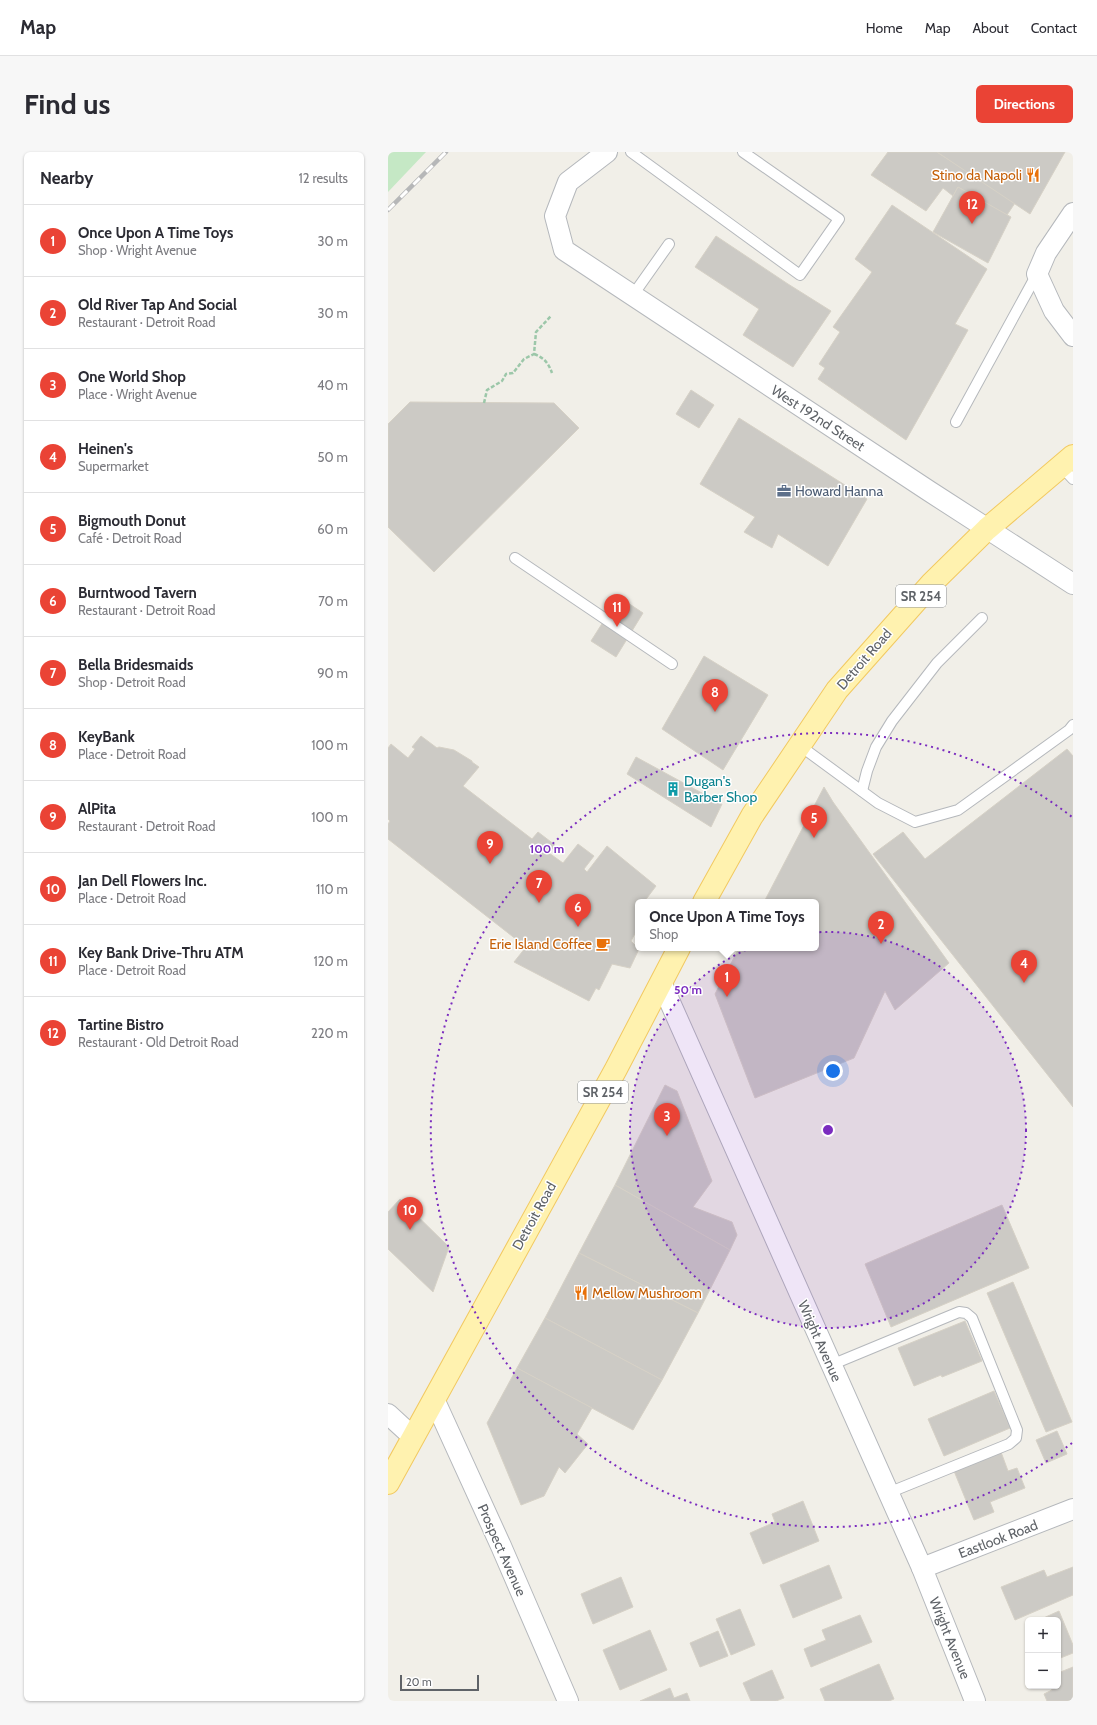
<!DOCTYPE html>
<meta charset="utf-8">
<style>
body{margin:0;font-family:Cabin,sans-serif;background:#f7f7f7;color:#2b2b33}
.controls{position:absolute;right:12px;bottom:12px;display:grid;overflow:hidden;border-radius:6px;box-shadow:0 1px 3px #0004}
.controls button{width:36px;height:36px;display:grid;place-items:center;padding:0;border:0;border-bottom:1px solid #e1e1e2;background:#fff;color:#2b2b33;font:20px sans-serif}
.scale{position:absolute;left:12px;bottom:10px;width:79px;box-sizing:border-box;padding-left:4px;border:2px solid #5f6368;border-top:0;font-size:11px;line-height:14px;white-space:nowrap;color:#5f6368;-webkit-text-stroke:3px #fff;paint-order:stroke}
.you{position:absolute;left:445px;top:919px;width:14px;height:14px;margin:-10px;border:3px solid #fff;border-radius:50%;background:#1a73e8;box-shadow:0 0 0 6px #1a73e833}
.badge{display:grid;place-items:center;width:26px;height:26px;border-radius:50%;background:#ea4335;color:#fff;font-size:13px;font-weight:700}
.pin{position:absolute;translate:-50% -33px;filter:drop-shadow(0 1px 2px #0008)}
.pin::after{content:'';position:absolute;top:21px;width:14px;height:12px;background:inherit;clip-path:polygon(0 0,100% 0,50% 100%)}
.popup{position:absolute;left:247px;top:747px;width:184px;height:52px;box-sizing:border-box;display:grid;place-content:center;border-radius:6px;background:#fff;filter:drop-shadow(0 1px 3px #0005);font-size:13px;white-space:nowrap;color:#7c7c81}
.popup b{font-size:15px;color:#2b2b33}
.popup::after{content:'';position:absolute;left:50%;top:100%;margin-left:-8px;border:8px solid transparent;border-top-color:#fff}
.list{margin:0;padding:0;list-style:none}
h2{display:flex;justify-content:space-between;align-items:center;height:52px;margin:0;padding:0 16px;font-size:17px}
h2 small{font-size:13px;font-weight:400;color:#7c7c81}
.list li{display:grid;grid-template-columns:26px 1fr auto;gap:12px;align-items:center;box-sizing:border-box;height:72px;padding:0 16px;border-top:1px solid #e1e1e2}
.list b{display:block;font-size:15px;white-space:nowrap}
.list p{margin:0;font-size:13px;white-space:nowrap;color:#7c7c81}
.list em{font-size:13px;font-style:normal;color:#7c7c81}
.map{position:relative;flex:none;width:685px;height:1549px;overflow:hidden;border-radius:6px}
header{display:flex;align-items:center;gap:24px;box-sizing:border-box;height:56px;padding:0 20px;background:#fff;border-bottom:1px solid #e1e1e2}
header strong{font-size:19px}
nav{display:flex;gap:22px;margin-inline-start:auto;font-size:14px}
.intro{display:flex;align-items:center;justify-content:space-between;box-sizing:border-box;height:96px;padding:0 24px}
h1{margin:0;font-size:28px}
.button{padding:10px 18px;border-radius:6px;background:#ea4335;color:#fff;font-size:14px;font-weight:700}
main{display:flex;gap:24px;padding:0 24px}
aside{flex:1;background:#fff;border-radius:6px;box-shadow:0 1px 3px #0004}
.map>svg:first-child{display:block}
</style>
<header>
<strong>Map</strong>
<nav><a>Home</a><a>Map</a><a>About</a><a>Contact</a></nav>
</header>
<div class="intro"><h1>Find us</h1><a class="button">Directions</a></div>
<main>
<aside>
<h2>Nearby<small>12 results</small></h2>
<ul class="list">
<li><span class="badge">1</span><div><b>Once Upon A Time Toys</b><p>Shop · Wright Avenue</p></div><em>30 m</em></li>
<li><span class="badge">2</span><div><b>Old River Tap And Social</b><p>Restaurant · Detroit Road</p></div><em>30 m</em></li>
<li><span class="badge">3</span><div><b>One World Shop</b><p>Place · Wright Avenue</p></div><em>40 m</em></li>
<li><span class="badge">4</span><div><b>Heinen's</b><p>Supermarket</p></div><em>50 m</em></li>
<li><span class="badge">5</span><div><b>Bigmouth Donut</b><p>Café · Detroit Road</p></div><em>60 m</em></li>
<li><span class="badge">6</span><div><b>Burntwood Tavern</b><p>Restaurant · Detroit Road</p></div><em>70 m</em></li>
<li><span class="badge">7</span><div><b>Bella Bridesmaids</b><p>Shop · Detroit Road</p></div><em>90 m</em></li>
<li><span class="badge">8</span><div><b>KeyBank</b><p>Place · Detroit Road</p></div><em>100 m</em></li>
<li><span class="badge">9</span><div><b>AlPita</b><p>Restaurant · Detroit Road</p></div><em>100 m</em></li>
<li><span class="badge">10</span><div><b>Jan Dell Flowers Inc.</b><p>Place · Detroit Road</p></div><em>110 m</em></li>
<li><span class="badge">11</span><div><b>Key Bank Drive-Thru ATM</b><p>Place · Detroit Road</p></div><em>120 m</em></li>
<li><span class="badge">12</span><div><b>Tartine Bistro</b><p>Restaurant · Old Detroit Road</p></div><em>220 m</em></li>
</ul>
</aside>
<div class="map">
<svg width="685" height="1549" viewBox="0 0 685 1549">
<rect width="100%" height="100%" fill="#f1efe8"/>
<polygon fill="#c5e8c5" points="0,0 38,0 0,40"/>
<g fill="#cccac5" stroke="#d6d1c6">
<polygon points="500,0 549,0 627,51 619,63 570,35 565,44 555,36 538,59 483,23"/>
<polygon points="549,0 677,0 642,62"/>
<polygon points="570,35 623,65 600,111 545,80"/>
<polygon points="504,53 599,117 567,172 580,178 518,288 430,227 437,216 431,212 452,180 445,175 484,120 467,107"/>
<polygon points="328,84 400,132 443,159 405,215 355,183 371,157 307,115"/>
<polygon points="303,238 326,253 311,276 288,262"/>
<polygon points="22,250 166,251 191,276 46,420 0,375 0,272"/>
<polygon points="351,266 479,347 440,414 390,382 384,396 356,380 367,365 312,332"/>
<polygon points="231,445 255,461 228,505 203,489"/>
<polygon points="316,504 380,543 335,618 274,577"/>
<polygon points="33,584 49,596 51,595 66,598 84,609 84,610 91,615 75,634 144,687 150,680 167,693 161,701 175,711 190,692 206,704 196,717 199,720 219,694 268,734 256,750 250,750 250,776 243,789 251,797 242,816 224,812 211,838 208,836 201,849 126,810 138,795 0,687 0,672 2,669 0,667 0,596 3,592 20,606 27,597 24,595"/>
<polygon points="679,597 685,604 685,955 485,702 515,680 537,707"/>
<polygon points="248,605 334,652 323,675 239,622"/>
<polygon points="436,635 445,650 561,811 507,858 497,839 466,906 367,946 327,842 351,796 428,796 428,750 376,750"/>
<polygon points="277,933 289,939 324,1029 305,1055 344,1070 349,1083 342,1098 227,1033"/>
<polygon points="227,1033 342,1098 310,1161 191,1101"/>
<polygon points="12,1047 61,1095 45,1140 0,1097 0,1060"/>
<polygon points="614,1053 641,1116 503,1175 477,1112"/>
<polygon points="191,1101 310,1161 274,1228 157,1166"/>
<polygon points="625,1130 684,1270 658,1280 599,1141"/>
<polygon points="157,1166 274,1228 245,1278 129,1216"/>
<polygon points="577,1169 594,1209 554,1225 553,1223 526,1234 510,1196"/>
<polygon points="129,1216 204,1256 189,1282 200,1292 177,1321 171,1315 156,1344 133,1353 99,1271"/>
<polygon points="606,1239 622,1276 556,1304 540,1267"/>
<polygon points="669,1279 679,1302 658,1311 648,1288"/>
<polygon points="613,1300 620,1319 629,1316 637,1336 602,1350 606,1360 586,1368 566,1319"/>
<polygon points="415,1349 431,1389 375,1412 362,1381 387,1370 384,1362"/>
<polygon points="441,1413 454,1446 405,1466 392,1433"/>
<polygon points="685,1415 685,1443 627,1468 613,1435 656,1418 659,1425"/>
<polygon points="233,1425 245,1455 205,1472 193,1442"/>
<polygon points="352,1457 367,1493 343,1503 328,1467"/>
<polygon points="671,1459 685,1493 685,1501 670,1507 670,1468 651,1468"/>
<polygon points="472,1463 484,1490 423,1515 416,1497 438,1488 434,1478"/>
<polygon points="262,1478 279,1518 232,1538 215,1498"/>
<polygon points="330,1479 340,1504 312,1515 302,1491"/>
<polygon points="491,1512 506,1547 501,1549 437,1549 432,1537"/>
<polygon points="685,1515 685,1549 659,1549 656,1542 664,1538 662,1534 670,1534 670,1521"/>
<polygon points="384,1518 396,1546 388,1549 363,1549 355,1531"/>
<polygon points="282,1536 286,1546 299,1541 302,1549 252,1549"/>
</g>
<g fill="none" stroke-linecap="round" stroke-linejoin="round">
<defs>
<g id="service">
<polyline points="243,0 412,123 451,67 355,0"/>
<polyline points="245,143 281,92"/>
<polyline points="568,270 649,122"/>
<polyline points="673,314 685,327"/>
<polyline points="127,406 284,512"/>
<polyline points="411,593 490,651 527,670 570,658 681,578 685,573"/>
<polyline points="474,639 479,619 488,595 504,569 549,511 594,466"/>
<polyline points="443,1213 571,1160 578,1161 584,1166 629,1278 628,1286 621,1292 500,1341"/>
</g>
<g id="minor">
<polyline points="219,0 180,30 167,64 176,98 541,339 685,432"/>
<polyline points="685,61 658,101 649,122 666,159 685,184"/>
<polyline points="273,830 534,1416 587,1549"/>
<polyline points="46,1247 113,1394 180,1549"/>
<polyline points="0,1262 25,1285"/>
<polyline points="534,1416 685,1357"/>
</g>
<g id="primary">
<polyline points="316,750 364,664 449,538 544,431 599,377 685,304"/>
<polyline points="0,1331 228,917 291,796"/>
</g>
</defs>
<use href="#service" stroke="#b5b8bc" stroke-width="12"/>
<use href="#minor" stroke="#b5b8bc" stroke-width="22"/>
<use href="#primary" stroke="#f2c960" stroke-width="24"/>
<g stroke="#9cc7a9" stroke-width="2.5" stroke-dasharray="4 2" stroke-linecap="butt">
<path d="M146,202C156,206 160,210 164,221"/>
<polyline points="96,251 99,238 114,229 118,222 125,221 136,207 146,202 148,180 163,164"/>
</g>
<use href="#service" stroke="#fff" stroke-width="10"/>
<use href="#minor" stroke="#fff" stroke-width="20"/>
<use href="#primary" stroke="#fff2af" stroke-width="22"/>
<defs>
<polyline id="rail" points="0,58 58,0"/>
</defs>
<use href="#rail" stroke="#b6b7b8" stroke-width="4.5"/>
<use href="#rail" stroke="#fff" stroke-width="3" stroke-dasharray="9" stroke-linecap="butt"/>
</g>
<circle cx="440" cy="978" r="198" fill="#7b2cbf" fill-opacity=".12"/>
<g fill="none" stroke="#7b2cbf" stroke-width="2" stroke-dasharray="2 4">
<circle cx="440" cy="978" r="198"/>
<path d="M684 1291A397 397 0 1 1 684 665"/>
</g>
<defs>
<symbol id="restaurant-bare" viewBox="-9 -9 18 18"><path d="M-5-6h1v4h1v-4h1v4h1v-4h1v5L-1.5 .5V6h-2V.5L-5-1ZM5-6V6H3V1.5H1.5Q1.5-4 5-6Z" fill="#e8710a" stroke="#fff" stroke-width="2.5" paint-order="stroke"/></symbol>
<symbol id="office-bare" viewBox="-9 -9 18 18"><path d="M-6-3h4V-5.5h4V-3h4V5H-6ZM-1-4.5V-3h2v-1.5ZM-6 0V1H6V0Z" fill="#5c6f8a" stroke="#fff" stroke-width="2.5" paint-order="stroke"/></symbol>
<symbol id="building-bare" viewBox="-9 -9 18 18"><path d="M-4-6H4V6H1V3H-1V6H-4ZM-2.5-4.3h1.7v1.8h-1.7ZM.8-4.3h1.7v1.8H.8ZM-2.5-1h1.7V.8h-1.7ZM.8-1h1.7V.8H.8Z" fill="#0f9aa8" stroke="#fff" stroke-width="2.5" paint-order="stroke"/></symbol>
<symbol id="cafe-bare" viewBox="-9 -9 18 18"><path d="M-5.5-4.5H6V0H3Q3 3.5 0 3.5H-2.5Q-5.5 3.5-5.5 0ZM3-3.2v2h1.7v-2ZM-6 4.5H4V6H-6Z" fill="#e8710a" stroke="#fff" stroke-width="2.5" paint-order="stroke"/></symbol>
</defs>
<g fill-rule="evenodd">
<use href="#restaurant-bare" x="635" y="13" width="20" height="20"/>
<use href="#office-bare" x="386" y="329" width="20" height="20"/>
<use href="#building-bare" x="275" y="627" width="20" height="20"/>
<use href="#cafe-bare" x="205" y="782" width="20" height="20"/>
<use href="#restaurant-bare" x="183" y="1131" width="20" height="20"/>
</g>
<g text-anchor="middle" stroke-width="3" stroke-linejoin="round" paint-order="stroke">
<g fill="#fff" stroke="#8f9295" stroke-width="1">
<rect x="508" y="433" width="50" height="22" rx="3"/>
<rect x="190" y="929" width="50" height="22" rx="3"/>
</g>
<g font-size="13" font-weight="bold" fill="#5f6368">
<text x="533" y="449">SR 254</text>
<text x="215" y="945">SR 254</text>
</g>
<g font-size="14" fill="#c56008" stroke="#fff" text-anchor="end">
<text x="634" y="28">Stino da Napoli</text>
<text x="204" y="797">Erie Island Coffee</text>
<text x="204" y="1146" text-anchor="start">Mellow Mushroom</text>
</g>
<g font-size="14" fill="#5f6368" stroke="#fff">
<text transform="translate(430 266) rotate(33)" y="5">West 192nd Street</text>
<text transform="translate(476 507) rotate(-49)" y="5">Detroit Road</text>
<text transform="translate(146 1064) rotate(-61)" y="5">Detroit Road</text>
<text transform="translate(432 1189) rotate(66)" y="5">Wright Avenue</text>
<text transform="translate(610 1387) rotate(-21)" y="5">Eastlook Road</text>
<text transform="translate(114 1398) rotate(66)" y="5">Prospect Avenue</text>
<text transform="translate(562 1486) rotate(68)" y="5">Wright Avenue</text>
</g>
<g font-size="14" fill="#4e5e75" stroke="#fff" text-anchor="start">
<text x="407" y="344">Howard Hanna</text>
</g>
<g font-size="14" fill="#0d838f" stroke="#fff" text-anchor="start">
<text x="296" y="634">Dugan's<tspan x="296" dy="16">Barber Shop</tspan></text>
</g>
</g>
<circle cx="440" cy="978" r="6" fill="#7b2cbf" stroke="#fff" stroke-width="2"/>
<g font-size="12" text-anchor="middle" font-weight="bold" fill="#7b2cbf" stroke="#fff" stroke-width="3" stroke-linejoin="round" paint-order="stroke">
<text x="159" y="701">100 m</text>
<text x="300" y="842">50 m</text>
</g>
</svg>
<div class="controls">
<button>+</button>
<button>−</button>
</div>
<div class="scale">20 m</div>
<div class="you"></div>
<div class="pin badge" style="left:339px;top:845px">1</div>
<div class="popup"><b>Once Upon A Time Toys</b>Shop</div>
<div class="pin badge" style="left:493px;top:792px">2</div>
<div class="pin badge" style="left:279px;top:984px">3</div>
<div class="pin badge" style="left:636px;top:831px">4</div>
<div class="pin badge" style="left:426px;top:686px">5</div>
<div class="pin badge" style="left:190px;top:775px">6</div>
<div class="pin badge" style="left:151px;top:751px">7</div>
<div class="pin badge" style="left:327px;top:560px">8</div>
<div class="pin badge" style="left:102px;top:712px">9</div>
<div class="pin badge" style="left:22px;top:1078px">10</div>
<div class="pin badge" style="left:229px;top:475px">11</div>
<div class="pin badge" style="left:584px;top:72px">12</div>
</div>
</main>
